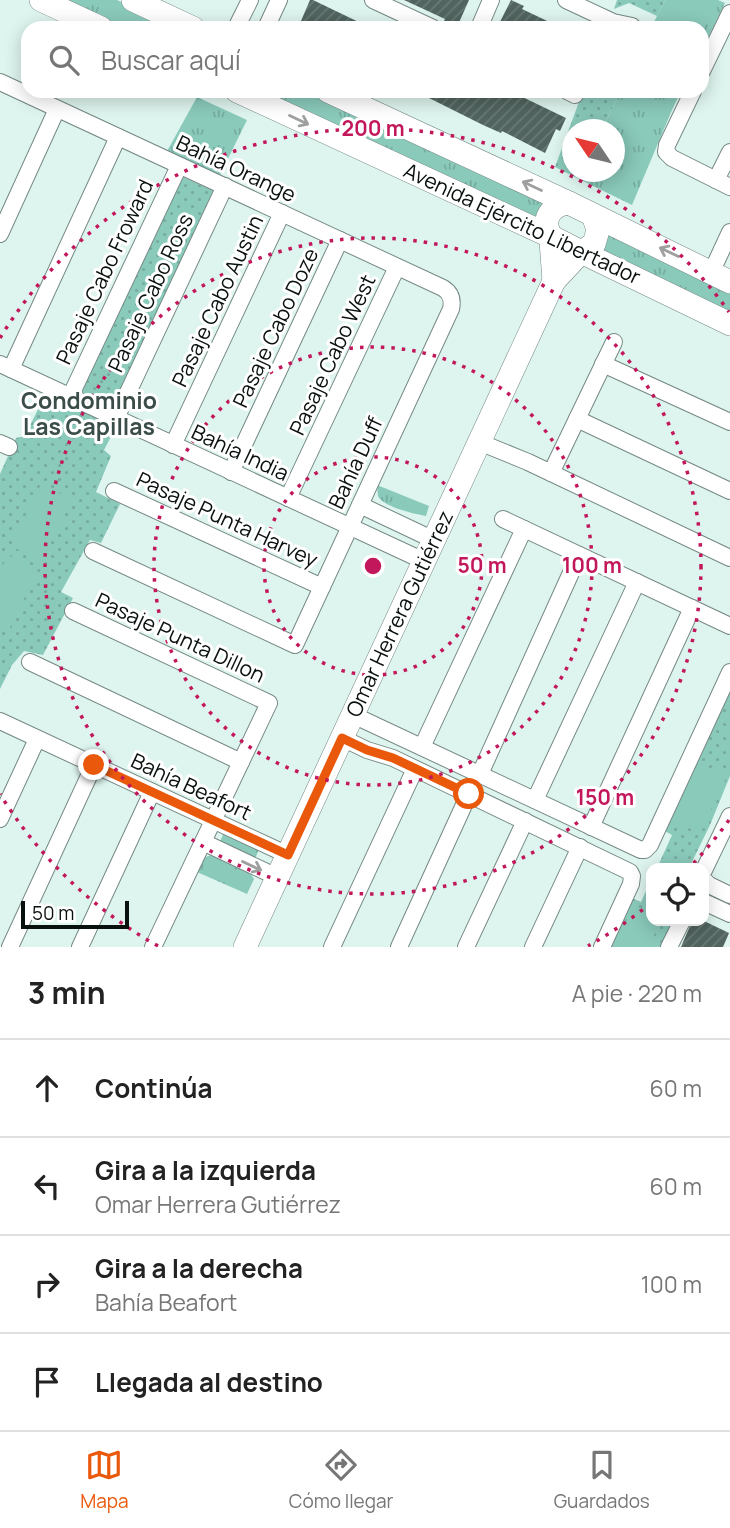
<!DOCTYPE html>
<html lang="es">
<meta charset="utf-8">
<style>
body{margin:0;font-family:Manrope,sans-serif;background:#f6f6f6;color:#222}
.controls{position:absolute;right:21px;bottom:21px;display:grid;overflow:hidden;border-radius:14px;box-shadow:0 4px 18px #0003}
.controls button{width:63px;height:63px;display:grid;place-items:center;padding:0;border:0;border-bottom:2px solid #e0e0e0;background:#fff;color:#222;font:35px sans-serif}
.compass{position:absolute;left:562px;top:119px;width:63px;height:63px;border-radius:50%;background:#fff;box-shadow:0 4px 18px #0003;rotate:305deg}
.scale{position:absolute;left:21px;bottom:18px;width:108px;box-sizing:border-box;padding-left:7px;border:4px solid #09110f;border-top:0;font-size:19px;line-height:24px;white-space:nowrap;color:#09110f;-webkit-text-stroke:5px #fff;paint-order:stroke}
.stop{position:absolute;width:21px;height:21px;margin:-16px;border:5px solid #ea580c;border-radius:50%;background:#fff}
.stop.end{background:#ea580c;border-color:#fff;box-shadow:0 2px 7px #0008}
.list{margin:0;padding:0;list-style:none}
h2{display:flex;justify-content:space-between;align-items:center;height:91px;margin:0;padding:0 28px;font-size:30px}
h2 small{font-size:23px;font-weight:400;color:#767676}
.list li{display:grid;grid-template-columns:46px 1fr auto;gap:21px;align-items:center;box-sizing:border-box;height:98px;padding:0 28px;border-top:2px solid #e0e0e0}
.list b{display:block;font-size:26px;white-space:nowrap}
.list p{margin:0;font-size:23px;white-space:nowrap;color:#767676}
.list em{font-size:23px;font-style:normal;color:#767676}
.icon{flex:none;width:38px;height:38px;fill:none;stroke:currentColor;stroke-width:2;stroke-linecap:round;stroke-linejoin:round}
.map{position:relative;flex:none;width:730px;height:947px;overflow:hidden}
.search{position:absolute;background:#fff;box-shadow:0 4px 18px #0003;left:21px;right:21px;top:21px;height:77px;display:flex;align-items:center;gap:18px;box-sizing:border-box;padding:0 24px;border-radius:21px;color:#767676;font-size:26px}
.sheet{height:483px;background:#fff}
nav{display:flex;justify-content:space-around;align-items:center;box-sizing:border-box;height:98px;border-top:2px solid #e0e0e0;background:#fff;font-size:19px;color:#767676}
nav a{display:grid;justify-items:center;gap:4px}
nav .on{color:#ea580c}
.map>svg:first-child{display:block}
</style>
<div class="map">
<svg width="730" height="947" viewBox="0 0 730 947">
<defs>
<pattern id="grass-tufts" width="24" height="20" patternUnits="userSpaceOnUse" patternTransform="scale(1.75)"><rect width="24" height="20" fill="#8acabb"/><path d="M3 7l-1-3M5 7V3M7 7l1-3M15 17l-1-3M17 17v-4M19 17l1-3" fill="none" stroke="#76aca0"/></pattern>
<pattern id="park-dots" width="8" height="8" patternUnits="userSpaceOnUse" patternTransform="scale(1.75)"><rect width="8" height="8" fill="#8acabb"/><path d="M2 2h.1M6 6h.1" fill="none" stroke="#76aca0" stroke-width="1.8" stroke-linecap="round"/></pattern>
<pattern id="building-hatch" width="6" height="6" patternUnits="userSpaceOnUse" patternTransform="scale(1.75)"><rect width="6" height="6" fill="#51645f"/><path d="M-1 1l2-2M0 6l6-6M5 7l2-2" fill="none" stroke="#6a7975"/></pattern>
</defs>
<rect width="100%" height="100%" fill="#def4ee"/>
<g fill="url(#grass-tufts)">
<polygon points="62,0 117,0 175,28 123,28"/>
<polygon points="665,0 718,0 725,3 702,50 702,28 651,28"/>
<polygon points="260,91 307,91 417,144 550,204 544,224"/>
<polygon points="621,91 681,91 672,110 632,205 579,179 582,172 614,172 614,130 602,129"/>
<polygon points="197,97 247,120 219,177 166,153"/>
<polygon points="605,228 730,290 730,315 594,249"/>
<path d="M377,485L429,506L426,516C415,514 383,507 378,496C378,495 377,486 377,485Z"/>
<polygon points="224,832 259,849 255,859 220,842"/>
<polygon points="211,855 250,873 254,879 247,894 197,872 203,858"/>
</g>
<g fill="url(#park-dots)">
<polygon points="617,0 665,0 657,16 629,3 614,9"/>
<polygon points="583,91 621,91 602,129 572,130 572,172 582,172 579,179 555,167"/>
<polygon points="178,175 218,193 113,412 77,392"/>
<polygon points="46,393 117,425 104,450 111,456 96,492 120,504 101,543 90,540 61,592 73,598 43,655 24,651 12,665 0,689 0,474 16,438 25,436"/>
<polygon points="730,679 730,776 710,825 689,868 657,868 672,835 661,829"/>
<polygon points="651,880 651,921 673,921 660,947 608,947 630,897 641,902"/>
</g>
<g fill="#8acabb">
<polygon points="677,0 696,0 711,7 702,28 664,28"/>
<polygon points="41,484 72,499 42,561 11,546"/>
<polygon points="8,555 38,570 8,632 0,628 0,571"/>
<polygon points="698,763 727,776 700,833 671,820"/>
<polygon points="631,911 659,924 649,947 614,947"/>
</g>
<g fill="url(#building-hatch)">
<polygon points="310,0 313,0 371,28 298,28"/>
<polygon points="404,0 469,0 457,27 444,21 445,19"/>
<polygon points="511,0 524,6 522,9 562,28 497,28"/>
<polygon points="415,91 510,91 566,118 560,131 556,129 545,153 502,131 501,133 483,125"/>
<polygon points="692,921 704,921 729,933 723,947 681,947"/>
</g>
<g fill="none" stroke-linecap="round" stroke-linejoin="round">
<defs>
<g id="street">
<polyline points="373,0 433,28"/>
<polyline points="566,0 613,22 632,26"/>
<polyline points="236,28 250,0"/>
<polyline points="266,28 279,0"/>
<polyline points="479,28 491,0"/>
<polyline points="702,71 730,13"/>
<path d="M0,82L443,288C451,293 453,300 451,309L295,645L93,551"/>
<polyline points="567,91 575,95"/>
<polyline points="693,91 667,145 666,152 672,158 730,187"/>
<polyline points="716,180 730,152"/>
<polyline points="0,234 57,109"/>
<polyline points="711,273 730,232"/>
<polyline points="0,364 424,561"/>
<polyline points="603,364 730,422"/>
<polyline points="11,369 118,137"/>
<polyline points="70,397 179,166"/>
<polyline points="116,418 225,186"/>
<polyline points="577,419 730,491"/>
<polyline points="479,442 528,462 730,558"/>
<polyline points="0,443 9,447"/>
<polyline points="173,445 282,213"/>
<polyline points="231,472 340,240"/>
<polyline points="551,473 614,342"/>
<polyline points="114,491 322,587"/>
<polyline points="288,498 397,267"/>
<polyline points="360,505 434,540"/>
<polyline points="503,519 730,626"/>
<polyline points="73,611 269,703 153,947"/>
<polyline points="30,662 241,762"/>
<polyline points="353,715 641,850 645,850 650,845 730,672"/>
<polyline points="0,721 288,855"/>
<polyline points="342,738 367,750 393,758 630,872 632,876 631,884 602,947"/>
<polyline points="422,747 524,529"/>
<polyline points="480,774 579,555"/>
<polyline points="535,800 637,582"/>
<polyline points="0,819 37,739"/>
<polyline points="591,827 692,608"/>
<polyline points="203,842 277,877"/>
<polyline points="704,870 730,816"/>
<polyline points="704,880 709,885 730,895"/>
<polyline points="704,902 730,914"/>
<polyline points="10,947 94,765"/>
<polyline points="80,947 152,792"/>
<polyline points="332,947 415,769"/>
<polyline points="399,947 469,794"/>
<polyline points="466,947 525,821"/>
<polyline points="533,947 580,847"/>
<polyline points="669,947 682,921"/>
</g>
<g id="secondary">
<polyline points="41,0 101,28"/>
<polyline points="133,0 193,28"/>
<polyline points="237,91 550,236 581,252 730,324"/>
<polyline points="328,91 569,203 730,282"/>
<path d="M554,281C553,267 552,254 551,241C550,237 549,233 548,230C543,215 555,204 569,203"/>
<polyline points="245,947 554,281 581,252 594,244 598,230 593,215"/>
</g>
</defs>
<use href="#street" stroke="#758984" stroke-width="18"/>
<use href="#secondary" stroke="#758984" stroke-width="24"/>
<use href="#street" stroke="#fff" stroke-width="16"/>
<use href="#secondary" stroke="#fff" stroke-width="23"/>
</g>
<defs><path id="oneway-shaft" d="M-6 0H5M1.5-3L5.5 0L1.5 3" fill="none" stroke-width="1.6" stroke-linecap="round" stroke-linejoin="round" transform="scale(1.75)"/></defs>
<g stroke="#9da09f">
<use href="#oneway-shaft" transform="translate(299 120) rotate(25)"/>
<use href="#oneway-shaft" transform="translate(532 186) rotate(-155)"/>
<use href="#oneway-shaft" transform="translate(669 252) rotate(-154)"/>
<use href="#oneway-shaft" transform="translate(252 866) rotate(25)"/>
</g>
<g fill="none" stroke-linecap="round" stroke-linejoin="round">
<polyline stroke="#ea580c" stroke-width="9" points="94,765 288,855 342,738 367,750 393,758 469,794"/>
</g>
<g fill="none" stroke="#c2185b" stroke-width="3.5" stroke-dasharray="3.5 7">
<circle cx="373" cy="566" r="109"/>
<circle cx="373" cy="566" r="219"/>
<circle cx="373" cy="566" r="328"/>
<path d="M729 820A437 437 0 0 1 690 867M651 903A437 437 0 0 1 588 946M158 946A437 437 0 0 1 0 794M0 338A437 437 0 0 1 729 312"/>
</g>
<g text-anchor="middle" stroke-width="6" stroke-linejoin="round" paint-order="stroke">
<g font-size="21" fill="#09110f" stroke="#fff">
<text transform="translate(236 169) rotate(25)" y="7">Bahía Orange</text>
<text transform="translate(522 224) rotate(25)" y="7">Avenida Ejército Libertador</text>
<text transform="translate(105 272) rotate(-65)" y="7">Pasaje Cabo Froward</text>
<text transform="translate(151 293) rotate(-65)" y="7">Pasaje Cabo Ross</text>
<text transform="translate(218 301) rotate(-65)" y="7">Pasaje Cabo Austin</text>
<text transform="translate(276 328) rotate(-65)" y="7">Pasaje Cabo Doze</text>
<text transform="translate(333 355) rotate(-65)" y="7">Pasaje Cabo West</text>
<text transform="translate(240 453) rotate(25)" y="7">Bahía India</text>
<text transform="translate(356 463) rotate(-65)" y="7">Bahía Duff</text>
<text transform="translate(227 520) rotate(25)" y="7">Pasaje Punta Harvey</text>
<text transform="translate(400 614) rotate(-65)" y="7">Omar Herrera Gutiérrez</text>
<text transform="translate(180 638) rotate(25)" y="7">Pasaje Punta Dillon</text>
<text transform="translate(191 787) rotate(25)" y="7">Bahía Beafort</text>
</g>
<g font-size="23" font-weight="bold" fill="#3b4d49" stroke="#fff">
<text x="89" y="409">Condominio<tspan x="89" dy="26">Las Capillas</tspan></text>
</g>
</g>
<circle cx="373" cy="566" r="10" fill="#c2185b" stroke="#fff" stroke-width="3.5"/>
<g font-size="21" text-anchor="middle" font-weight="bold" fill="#c2185b" stroke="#fff" stroke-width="6" stroke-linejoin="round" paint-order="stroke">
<text x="373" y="136">200 m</text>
<text x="482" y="573">50 m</text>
<text x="592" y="573">100 m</text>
<text x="605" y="805">150 m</text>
</g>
</svg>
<div class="controls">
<button><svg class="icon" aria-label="locate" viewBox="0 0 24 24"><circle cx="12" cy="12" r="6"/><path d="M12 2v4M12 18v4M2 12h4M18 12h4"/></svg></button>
</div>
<svg class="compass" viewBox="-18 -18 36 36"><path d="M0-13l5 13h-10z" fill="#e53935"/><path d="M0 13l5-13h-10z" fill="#767676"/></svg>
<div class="scale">50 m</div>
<div class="stop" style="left:469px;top:794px"></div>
<div class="stop end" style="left:94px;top:765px"></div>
<div class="search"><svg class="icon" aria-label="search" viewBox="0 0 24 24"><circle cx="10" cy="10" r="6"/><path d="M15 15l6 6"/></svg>Buscar aquí</div>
</div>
<section class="sheet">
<h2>3 min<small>A pie · 220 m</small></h2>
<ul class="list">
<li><svg class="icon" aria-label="ahead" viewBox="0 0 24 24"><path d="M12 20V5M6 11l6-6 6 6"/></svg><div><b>Continúa</b></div><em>60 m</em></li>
<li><svg class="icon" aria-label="left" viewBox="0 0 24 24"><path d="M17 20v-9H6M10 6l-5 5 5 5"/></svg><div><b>Gira a la izquierda</b><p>Omar Herrera Gutiérrez</p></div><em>60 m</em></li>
<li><svg class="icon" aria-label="right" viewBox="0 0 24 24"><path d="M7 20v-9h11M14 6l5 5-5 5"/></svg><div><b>Gira a la derecha</b><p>Bahía Beafort</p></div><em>100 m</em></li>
<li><svg class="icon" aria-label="arrive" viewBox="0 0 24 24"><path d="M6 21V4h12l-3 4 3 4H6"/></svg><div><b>Llegada al destino</b></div></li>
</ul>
</section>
<nav>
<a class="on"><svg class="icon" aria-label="map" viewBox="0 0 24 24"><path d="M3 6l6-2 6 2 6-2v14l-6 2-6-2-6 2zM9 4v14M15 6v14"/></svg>Mapa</a>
<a><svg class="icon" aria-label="directions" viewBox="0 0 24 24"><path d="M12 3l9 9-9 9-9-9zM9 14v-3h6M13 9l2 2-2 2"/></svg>Cómo llegar</a>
<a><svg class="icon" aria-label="saved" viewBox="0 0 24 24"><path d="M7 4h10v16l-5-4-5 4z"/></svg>Guardados</a>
</nav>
